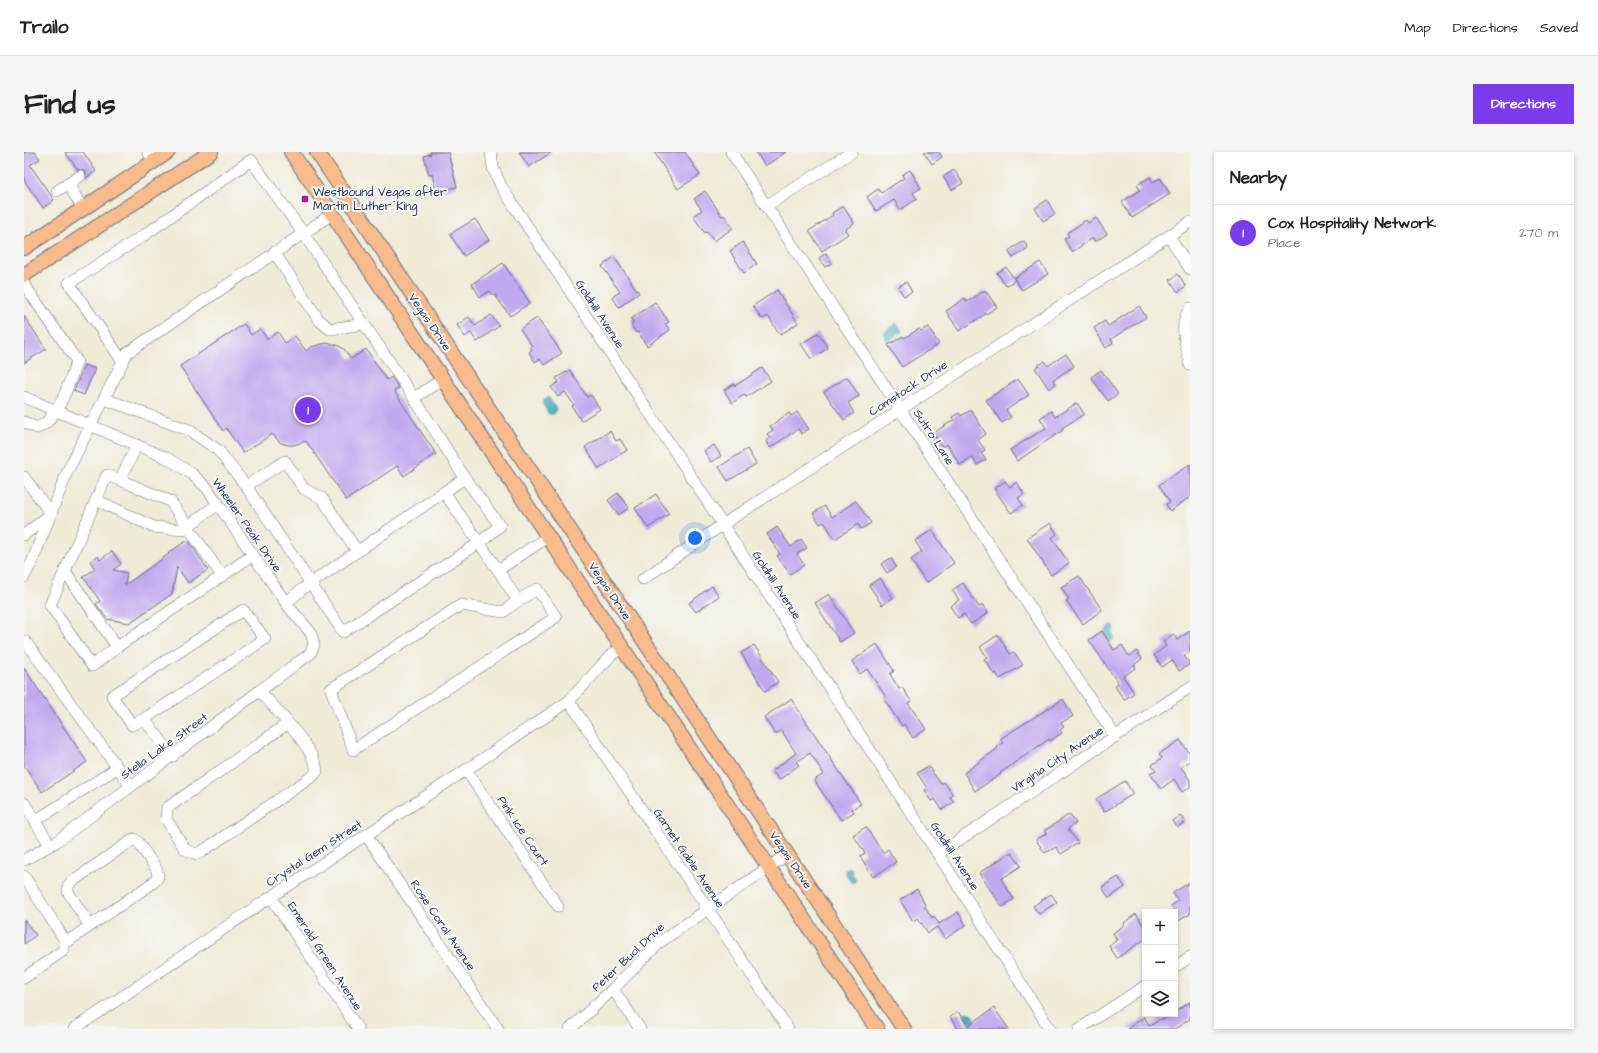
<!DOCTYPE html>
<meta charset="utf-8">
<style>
body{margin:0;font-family:"Architects Daughter",sans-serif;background:#f6f6f6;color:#222}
.controls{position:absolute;right:12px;bottom:12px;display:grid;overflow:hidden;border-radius:0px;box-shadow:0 2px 6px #0003}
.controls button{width:36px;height:36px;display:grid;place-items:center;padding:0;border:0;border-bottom:1px solid #e0e0e0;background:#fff;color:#222;font:20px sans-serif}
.you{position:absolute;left:671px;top:386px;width:14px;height:14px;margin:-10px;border:3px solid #fff;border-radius:50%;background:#1a73e8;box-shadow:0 0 0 6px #1a73e833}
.badge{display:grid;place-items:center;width:26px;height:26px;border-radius:50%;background:#7c3aed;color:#fff;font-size:13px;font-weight:700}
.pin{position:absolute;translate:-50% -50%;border:2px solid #fff;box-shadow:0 1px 4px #0006}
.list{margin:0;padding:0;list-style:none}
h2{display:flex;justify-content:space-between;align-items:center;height:52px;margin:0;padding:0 16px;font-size:17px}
h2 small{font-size:13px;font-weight:400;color:#767676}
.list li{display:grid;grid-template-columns:26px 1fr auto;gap:12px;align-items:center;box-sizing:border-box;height:56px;padding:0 16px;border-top:1px solid #e0e0e0}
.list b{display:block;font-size:15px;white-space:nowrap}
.list p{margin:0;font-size:13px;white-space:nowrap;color:#767676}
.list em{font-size:13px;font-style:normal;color:#767676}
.icon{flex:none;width:22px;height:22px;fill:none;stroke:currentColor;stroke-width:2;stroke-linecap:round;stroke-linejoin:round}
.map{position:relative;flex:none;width:1166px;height:877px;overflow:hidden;border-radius:0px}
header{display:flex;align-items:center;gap:24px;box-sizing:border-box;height:56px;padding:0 20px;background:#fff;border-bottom:1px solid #e0e0e0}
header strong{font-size:19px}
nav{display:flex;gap:22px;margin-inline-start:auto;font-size:14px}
.intro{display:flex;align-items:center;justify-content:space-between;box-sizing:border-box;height:96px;padding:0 24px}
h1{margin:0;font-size:28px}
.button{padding:10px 18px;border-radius:0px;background:#7c3aed;color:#fff;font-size:14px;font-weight:700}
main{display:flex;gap:24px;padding:0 24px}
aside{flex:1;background:#fff;border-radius:0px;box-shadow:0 2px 6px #0003}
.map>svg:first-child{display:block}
</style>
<header>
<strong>Trailo</strong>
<nav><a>Map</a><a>Directions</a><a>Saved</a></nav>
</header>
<div class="intro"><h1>Find us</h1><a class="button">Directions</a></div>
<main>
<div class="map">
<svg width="1166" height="877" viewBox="0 0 1166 877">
<rect width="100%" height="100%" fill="#f6f6f2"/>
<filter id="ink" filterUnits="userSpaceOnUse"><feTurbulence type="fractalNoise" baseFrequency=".025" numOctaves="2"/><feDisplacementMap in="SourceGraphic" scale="8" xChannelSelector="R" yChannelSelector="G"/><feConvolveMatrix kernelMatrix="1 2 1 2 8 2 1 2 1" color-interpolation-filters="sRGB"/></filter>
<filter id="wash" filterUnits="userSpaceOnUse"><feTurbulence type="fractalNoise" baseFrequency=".012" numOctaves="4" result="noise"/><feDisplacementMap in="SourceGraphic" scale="16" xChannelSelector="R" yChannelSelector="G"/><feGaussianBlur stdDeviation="0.9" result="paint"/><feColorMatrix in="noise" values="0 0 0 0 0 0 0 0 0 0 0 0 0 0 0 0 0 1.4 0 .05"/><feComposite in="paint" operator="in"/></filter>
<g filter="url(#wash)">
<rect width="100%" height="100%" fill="#f0ebd7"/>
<g fill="#45b2c3" stroke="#307090">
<polygon points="873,171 878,179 864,189 859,181"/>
<polygon points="522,246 525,246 532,257 530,262 525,262 518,251 519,248"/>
<polygon points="1086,473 1091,474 1088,481 1090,484 1088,489 1082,487 1079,482"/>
<polygon points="824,715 828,717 828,722 832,727 831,730 827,730 821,722 821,718"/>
<polygon points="941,860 949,862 952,870 950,873 944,868 941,863"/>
</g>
<g id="blocks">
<g fill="#c1a8f0">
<polygon points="0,0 11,0 16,7 6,13 30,48 19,56 0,28"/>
<polygon points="41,0 59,0 72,19 62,26 62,20 59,18 54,18"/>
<polygon points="406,0 424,0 433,35 412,40 408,22 405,23 400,4 407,2"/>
<polygon points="495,0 528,0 505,15"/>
<polygon points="630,0 661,0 676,23 654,37"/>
<polygon points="732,0 762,0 741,14"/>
<polygon points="900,0 915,0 918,5 908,12"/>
<polygon points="886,18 897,36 889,41 893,47 876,58 870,48 852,59 843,45 854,37 857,41 880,26 878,23"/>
<polygon points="930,18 939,31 928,38 919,25"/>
<polygon points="1126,25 1129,30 1136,26 1146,42 1108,66 1098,50 1116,38 1113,33"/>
<polygon points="681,39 698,64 700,63 709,76 690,89 683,80 681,81 669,64 678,58 670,47"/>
<polygon points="1023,48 1031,62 1019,69 1011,56"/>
<polygon points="819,54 830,71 821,78 824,82 798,99 785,79 809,63 808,61"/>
<polygon points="1072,66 1083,82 1071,90 1069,86 1048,100 1040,87 1045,84 1043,81 1062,68 1064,71"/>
<polygon points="451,67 465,88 440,104 426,82"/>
<polygon points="1000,89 1004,96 989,106 984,99"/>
<polygon points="719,90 733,112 720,121 706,99"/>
<polygon points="802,101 808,111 801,115 795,106"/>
<polygon points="590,105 615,141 595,155 588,145 596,140 578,114"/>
<polygon points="1016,110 1024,122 998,138 990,126"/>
<polygon points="479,111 506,151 486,164 471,143 470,144 466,139 456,145 448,132"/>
<polygon points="982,115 991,128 982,134 973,121"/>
<polygon points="1154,122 1162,134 1154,140 1146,128"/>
<polygon points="882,130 888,140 880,144 874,135"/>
<polygon points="753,138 774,171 756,183 744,164 738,167 729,154"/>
<polygon points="961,138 973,155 935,179 922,159 941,146 943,150"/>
<polygon points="631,150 645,170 641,172 646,178 623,194 614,180 612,181 607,173 610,171 607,167"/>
<polygon points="1115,154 1122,165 1087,187 1089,191 1082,196 1070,176 1081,169 1084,174"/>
<polygon points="467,163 475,174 453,190 447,181 441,185 433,173 445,165 451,174"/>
<polygon points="0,164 22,197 0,211"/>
<polygon points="513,166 538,201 520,213 516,207 511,210 505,200 508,198 506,195 508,194 496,177"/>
<polygon points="220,172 227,183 236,177 243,187 254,180 261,191 271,184 282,199 287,195 302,191 313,193 320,197 327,207 342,197 363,228 367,225 375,236 370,239 412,302 380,324 373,314 322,348 282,289 270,293 264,293 257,291 248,282 219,301 202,276 199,279 156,214"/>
<polygon points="904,175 915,192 878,215 864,193 879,184 880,186 895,177 897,179"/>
<polygon points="794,181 804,196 787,207 777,192"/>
<polygon points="1042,202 1050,214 1029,228 1032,232 1025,237 1011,216 1021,209 1024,214"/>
<polygon points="60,213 71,217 60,243 50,239"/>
<polygon points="738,216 747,229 722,245 720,243 708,251 700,238 710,232 711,234"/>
<polygon points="546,218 563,245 567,243 576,257 557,269 548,254 550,253 541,240 534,245 527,235 535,230 532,226"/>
<polygon points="1077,218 1094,242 1084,249 1067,225"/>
<polygon points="823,225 835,244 824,251 830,261 820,268 800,240"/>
<polygon points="994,227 1005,243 982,258 987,265 978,271 962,248"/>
<polygon points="1053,251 1060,262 1038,276 1039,278 993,309 986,298 1022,276 1016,266 1027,259 1031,265"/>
<polygon points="947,258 962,282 954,288 961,298 957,301 962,308 953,313 948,305 936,313 923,292 918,295 909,281 930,268 928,265 935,261 937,264"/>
<polygon points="773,260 785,277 777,282 774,277 746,296 742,289 746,286 743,282 749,278 746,274 765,261 767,264"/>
<polygon points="586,279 592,289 596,287 603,298 575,317 561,295"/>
<polygon points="690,293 697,304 687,310 680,299"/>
<polygon points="723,297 732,312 704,329 695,315"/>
<polygon points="1166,312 1166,345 1146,359 1142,352 1146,350 1135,333"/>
<polygon points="981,329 986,335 993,330 1000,342 994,346 999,353 987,361 970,337"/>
<polygon points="594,341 605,356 595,363 584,348"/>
<polygon points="632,342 645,362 624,376 611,356"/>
<polygon points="832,349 847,371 837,377 834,372 811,387 800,370 796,372 789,361 801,354 808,365"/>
<polygon points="1026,371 1033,382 1028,386 1045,411 1027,423 1003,386"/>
<polygon points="753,375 767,395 777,387 783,396 773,402 780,413 766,422 753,404 756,402 743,382"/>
<polygon points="908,378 930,411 902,431 887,408 898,400 891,389"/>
<polygon points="164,388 184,418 164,431 153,415 148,442 105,471 83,467 72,452 76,449 59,425 71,417 66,409 74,404 76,408 88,399 97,412 89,418 103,421 101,433 145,402 144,401"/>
<polygon points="867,406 872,415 863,421 857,412"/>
<polygon points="1055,424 1078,458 1059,472 1042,449 1045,447 1037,435"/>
<polygon points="856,426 869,446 858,453 845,433"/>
<polygon points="939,431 955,455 959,453 964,461 947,472 940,462 934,466 926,454 935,448 928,438"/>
<polygon points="688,434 695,444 672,460 665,451"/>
<polygon points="805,442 830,481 816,490 791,451"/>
<polygon points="1078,479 1090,498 1098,493 1105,504 1113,499 1118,507 1110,513 1112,516 1099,524 1110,541 1100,548 1091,534 1094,531 1065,488"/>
<polygon points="1166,479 1166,500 1160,504 1166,512 1155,519 1148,508 1138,515 1130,503 1142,494 1139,490 1149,482 1153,488"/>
<polygon points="974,483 986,502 990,500 999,513 976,527 972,521 970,522 960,507 963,505 956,495"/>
<polygon points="853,492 870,519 866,522 875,537 878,535 887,549 884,551 902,577 889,586 880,572 878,574 860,547 862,545 843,517 836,522 828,509"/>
<polygon points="730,493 754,530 741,539 717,501"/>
<polygon points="0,516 63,610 18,640 0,613"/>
<polygon points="767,547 837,652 828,657 830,660 817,668 790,628 800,622 786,601 772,610 775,613 755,628 748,619 772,601 757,578 751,582 740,565"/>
<polygon points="1039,547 1049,564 1037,571 1040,575 1036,578 1038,581 1026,589 1025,587 976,621 977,622 951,639 940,621 974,596 973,594 979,591 976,587"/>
<polygon points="1156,588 1166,602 1166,609 1157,615 1166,628 1166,635 1158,640 1150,627 1137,637 1126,621 1132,618 1128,613 1138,606 1135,602"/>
<polygon points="904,614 917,632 920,630 929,643 926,645 930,650 918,658 911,647 907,649 900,638 903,636 893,621"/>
<polygon points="1101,629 1109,642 1080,660 1072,647"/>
<polygon points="1046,662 1052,671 1044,677 1054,691 1037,702 1032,695 1021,701 1012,688 1022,682 1020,679"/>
<polygon points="1156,663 1161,670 1153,675 1148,669"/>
<polygon points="842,675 859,701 864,697 872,710 849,725 836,704 841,701 829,683"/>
<polygon points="987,700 997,714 977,727 990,747 978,755 955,721"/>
<polygon points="1094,725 1101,735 1085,746 1078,735"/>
<polygon points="1166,730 1166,762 1151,771 1151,760 1147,754 1154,749 1149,741"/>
<polygon points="893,737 901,752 900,753 908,766 910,764 915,772 934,760 942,773 921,787 913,775 904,781 894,766 889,769 876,748"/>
<polygon points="1027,742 1033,750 1015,762 1009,754"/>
<polygon points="1112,762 1121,776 1121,787 1093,806 1085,794 1093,788 1089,781 1101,773 1100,771"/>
<polygon points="0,768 12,783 0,792"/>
<polygon points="1166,850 1166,867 1151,877 1103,877 1120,865 1126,874 1138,866 1139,868 1148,862 1151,862 1151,860"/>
<polygon points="970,856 985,877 934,877 926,865 934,860 944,874"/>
</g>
</g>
</g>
<g filter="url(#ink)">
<use href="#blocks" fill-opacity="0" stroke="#667188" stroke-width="1"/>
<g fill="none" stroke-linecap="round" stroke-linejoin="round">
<defs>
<g id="minor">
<polyline points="124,0 130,9"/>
<polyline points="467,0 469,16 477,34 914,702 1026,877"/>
<polyline points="707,0 1091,584"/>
<polyline points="44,32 59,57"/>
<polyline points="33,39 56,24"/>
<polyline points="742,54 828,0"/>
<polyline points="1145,84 1166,117"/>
<polyline points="250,100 295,168 306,177 340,172 390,246 419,227"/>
<path d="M0,132L53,209C45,230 35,268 13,276L0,270"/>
<path d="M1166,156C1153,174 1163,192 1166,213"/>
<polyline points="99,210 45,131 119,84 227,8 279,81 340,172"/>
<polyline points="0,245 143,306 168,322 183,336 264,454 287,481 290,493 286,502 273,511 32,690 0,708"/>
<polyline points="390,246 441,326 420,340"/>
<polyline points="81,247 165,278 194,298 222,334 261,309 280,337 298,346 333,399"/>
<polyline points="113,293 96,328 83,323 26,453 68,514 93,495 229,403"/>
<polyline points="0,325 27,362 0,383"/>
<polyline points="96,328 146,349 198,424"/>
<polyline points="222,334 319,480 455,391 476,374 441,326"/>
<polyline points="72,348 130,375 159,378 194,352"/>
<polyline points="474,418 494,449 513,437 532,465 329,598 307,537 437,453 479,460 494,449"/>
<polyline points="41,419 93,495"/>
<polyline points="0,425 8,410 44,318 103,201 308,62"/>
<polyline points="619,427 698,373 1166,70"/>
<polyline points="262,451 277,438 420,340 474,418 524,385"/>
<polyline points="0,490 1,489 107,634"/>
<path d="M236,539C252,558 290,595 293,619L289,624L177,700L173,702L169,701L161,697L142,667L143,656L263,572"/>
<polyline points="545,549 764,877"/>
<polyline points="120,567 241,487 219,458 88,544 108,573 120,567 149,604"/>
<polyline points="442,618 534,754"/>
<polyline points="0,651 26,693"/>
<polyline points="11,669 93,616"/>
<polyline points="342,683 474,877"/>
<polyline points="914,702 1166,535"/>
<polyline points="0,724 40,787 40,798 0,826"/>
<polyline points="247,745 334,877"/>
<polyline points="40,792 130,730 134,725 133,718 114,690 110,687 47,730 44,734 44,740 66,774"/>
<polyline points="1151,815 1166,805"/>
<polyline points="589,837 616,877"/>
<polyline points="50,877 247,745 442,618 545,549 588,502 599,496"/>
<polyline points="546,877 589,837 636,790 764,702"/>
<polyline points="1055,877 1121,834"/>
</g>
<g id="major">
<polyline points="267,0 853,877"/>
<polyline points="293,0 880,877"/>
<polyline points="0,96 144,0"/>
<polyline points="0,123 187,0"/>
</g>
</defs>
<use href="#minor" stroke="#667188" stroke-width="12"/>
<use href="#major" stroke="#667188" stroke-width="16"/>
<use href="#minor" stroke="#fff" stroke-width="11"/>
<use href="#major" stroke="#fabb8c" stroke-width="14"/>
</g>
</g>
<rect fill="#b5179e" stroke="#f6f6f2" stroke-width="1.5" x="277" y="43" width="8" height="8" rx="2"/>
<g text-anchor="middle" stroke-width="4" stroke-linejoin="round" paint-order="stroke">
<g font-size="12" fill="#1b2f5e" stroke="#f6f6f2" text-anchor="start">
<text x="289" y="44">Westbound Vegas after<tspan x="289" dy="14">Martin Luther King</tspan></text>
</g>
<g font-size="12" fill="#1b2f5e" stroke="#f6f6f2">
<text transform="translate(576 162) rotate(57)" y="4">Goldhill Avenue</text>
<text transform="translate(406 170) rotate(56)" y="4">Vegas Drive</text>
<text transform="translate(884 236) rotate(-33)" y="4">Comstock Drive</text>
<text transform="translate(910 285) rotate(57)" y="4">Sutro Lane</text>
<text transform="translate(223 373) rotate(55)" y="4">Wheeler Peak Drive</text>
<text transform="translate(753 433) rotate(57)" y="4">Goldhill Avenue</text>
<text transform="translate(586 439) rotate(56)" y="4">Vegas Drive</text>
<text transform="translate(140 594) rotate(-36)" y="4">Stella Lake Street</text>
<text transform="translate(1033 607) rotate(-34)" y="4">Virginia City Avenue</text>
<text transform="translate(499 679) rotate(56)" y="4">Pink Ice Court</text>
<text transform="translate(290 701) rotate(-33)" y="4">Crystal Gem Street</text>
<text transform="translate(931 704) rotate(57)" y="4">Goldhill Avenue</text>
<text transform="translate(665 706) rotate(56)" y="4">Garnet Gable Avenue</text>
<text transform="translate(767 708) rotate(56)" y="4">Vegas Drive</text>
<text transform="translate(419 773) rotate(56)" y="4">Rose Coral Avenue</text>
<text transform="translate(301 804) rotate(57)" y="4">Emerald Green Avenue</text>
<text transform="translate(604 805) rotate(-43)" y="4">Peter Buol Drive</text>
</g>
</g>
</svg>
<div class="controls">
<button>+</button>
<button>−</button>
<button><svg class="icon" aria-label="layers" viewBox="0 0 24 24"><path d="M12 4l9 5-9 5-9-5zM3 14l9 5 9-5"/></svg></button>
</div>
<div class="you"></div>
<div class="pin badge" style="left:284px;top:258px">1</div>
</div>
<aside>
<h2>Nearby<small></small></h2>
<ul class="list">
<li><span class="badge">1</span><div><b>Cox Hospitality Network</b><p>Place</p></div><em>270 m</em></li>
</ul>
</aside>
</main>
